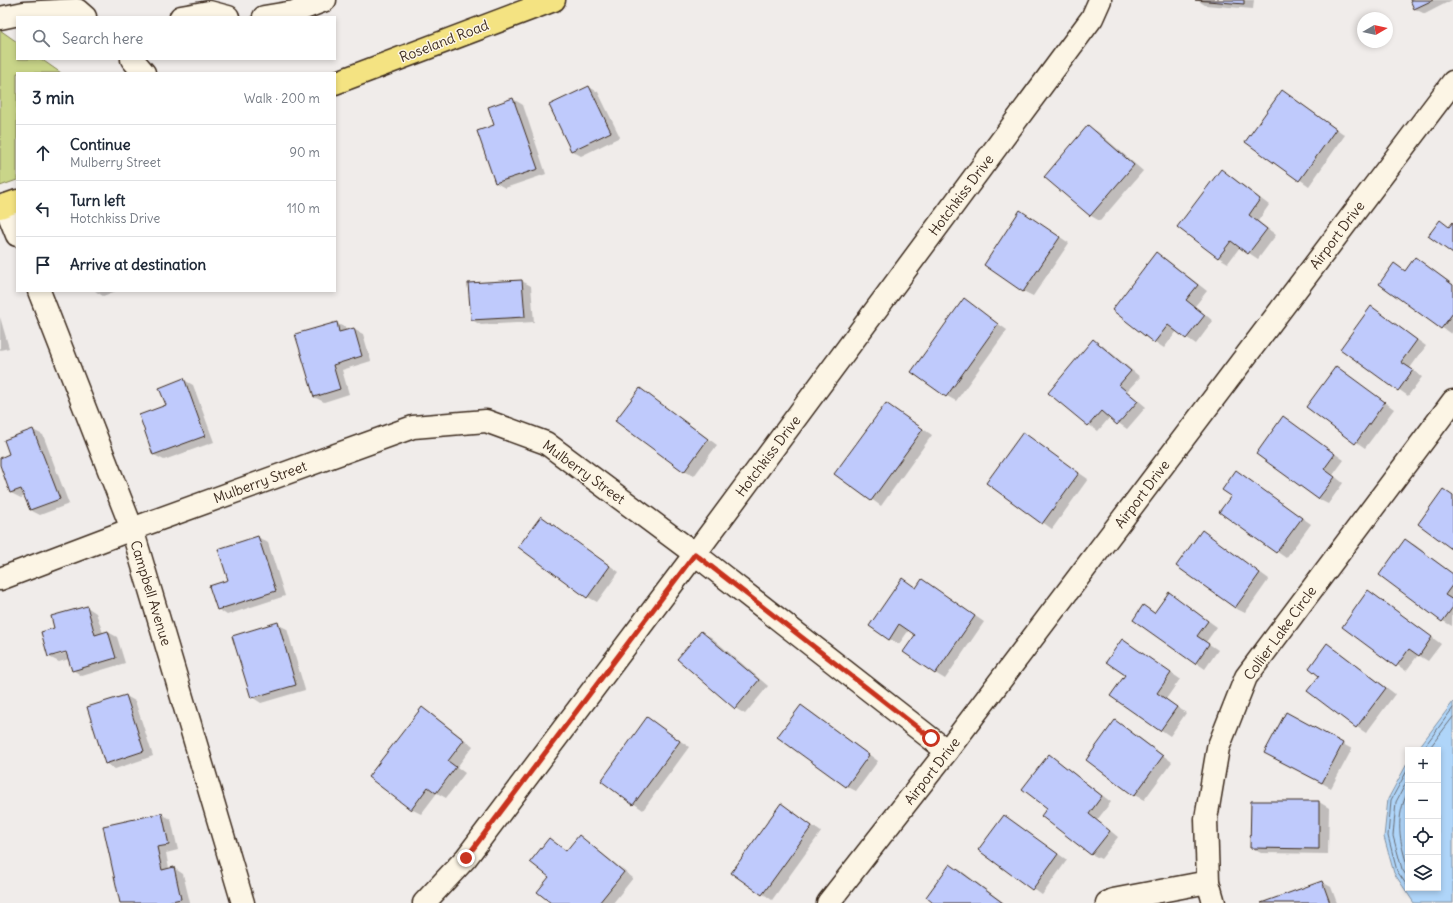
<!DOCTYPE html>
<meta charset="utf-8">
<style>
body{margin:0;font-family:Delius,sans-serif;background:#f6f6f7;color:#1f2937}
.controls{position:absolute;right:12px;bottom:12px;display:grid;overflow:hidden;border-radius:0px;box-shadow:0 2px 6px #0003}
.controls button{width:36px;height:36px;display:grid;place-items:center;padding:0;border:0;border-bottom:1px solid #e0e1e3;background:#fff;color:#1f2937;font:20px sans-serif}
.compass{position:absolute;left:1357px;top:12px;width:36px;height:36px;border-radius:50%;background:#fff;box-shadow:0 2px 6px #0003;rotate:81deg}
.stop{position:absolute;width:12px;height:12px;margin:-9px;border:3px solid #c8321e;border-radius:50%;background:#fff}
.stop.end{background:#c8321e;border-color:#fff;box-shadow:0 1px 4px #0008}
.list{margin:0;padding:0;list-style:none}
h2{display:flex;justify-content:space-between;align-items:center;height:52px;margin:0;padding:0 16px;font-size:17px}
h2 small{font-size:13px;font-weight:400;color:#747a83}
.list li{display:grid;grid-template-columns:26px 1fr auto;gap:12px;align-items:center;box-sizing:border-box;height:56px;padding:0 16px;border-top:1px solid #e0e1e3}
.list b{display:block;font-size:15px;white-space:nowrap}
.list p{margin:0;font-size:13px;white-space:nowrap;color:#747a83}
.list em{font-size:13px;font-style:normal;color:#747a83}
.icon{flex:none;width:22px;height:22px;fill:none;stroke:currentColor;stroke-width:2;stroke-linecap:round;stroke-linejoin:round}
.map{position:relative;flex:none;width:1453px;height:903px;overflow:hidden}
.search{position:absolute;background:#fff;box-shadow:0 2px 6px #0003;left:16px;top:16px;width:320px;height:44px;display:flex;align-items:center;gap:10px;box-sizing:border-box;padding:0 14px;border-radius:0px;color:#747a83;font-size:15px}
.panel{position:absolute;background:#fff;box-shadow:0 2px 6px #0003;left:16px;top:72px;width:320px;height:220px;border-radius:0px}
.map>svg:first-child{display:block}
</style>
<div class="map">
<svg width="1453" height="903" viewBox="0 0 1453 903">
<rect width="100%" height="100%" fill="#f0ecea"/>
<filter id="ink" filterUnits="userSpaceOnUse"><feTurbulence type="fractalNoise" baseFrequency=".025" numOctaves="2"/><feDisplacementMap in="SourceGraphic" scale="8" xChannelSelector="R" yChannelSelector="G"/><feConvolveMatrix kernelMatrix="1 2 1 2 8 2 1 2 1" color-interpolation-filters="sRGB"/></filter>
<g filter="url(#ink)">
<polygon fill="#c9d589" stroke="#828054" points="0,30 17,42 17,59 41,59 61,73 17,73 17,180 0,186"/>
<polygon fill="#afd5f9" stroke="#8191a1" points="1453,702 1453,903 1414,903 1394,873 1384,837 1388,799 1408,762 1408,888 1438,888 1438,750 1417,750"/>
<g fill="#0003" fill-rule="evenodd">
<polygon points="1197,0 1254,0 1253,9 1205,5"/>
<polygon points="1411,0 1452,0 1425,14 1415,9"/>
<polygon points="589,87 598,92 620,137 581,156 572,151"/>
<polygon points="1292,97 1345,135 1309,186 1247,142"/>
<polygon points="513,99 523,105 546,174 505,188 496,183"/>
<polygon points="1088,126 1098,132 1143,171 1100,221 1091,216 1046,177"/>
<polygon points="1221,171 1231,176 1269,205 1258,221 1276,235 1258,259 1240,247 1228,263 1218,257"/>
<polygon points="1021,211 1069,243 1033,296 1023,291"/>
<polygon points="1157,254 1166,259 1207,291 1195,306 1213,321 1196,344 1177,331 1164,348 1155,342 1113,310"/>
<polygon points="1416,259 1453,284 1453,331 1451,334 1380,284 1395,264 1406,271"/>
<polygon points="522,281 531,286 534,322 481,325 472,320"/>
<polygon points="95,291 116,291 103,296"/>
<polygon points="964,300 1007,330 956,401 947,396"/>
<polygon points="1372,307 1426,346 1410,368 1422,377 1408,396 1342,349"/>
<polygon points="0,317 9,348 0,350"/>
<polygon points="336,323 346,328 346,331 353,329 363,334 371,361 342,370 349,394 324,402 314,397"/>
<polygon points="1093,340 1103,346 1140,377 1127,391 1146,407 1127,429 1110,417 1098,431 1089,425"/>
<polygon points="1345,373 1394,409 1365,448 1307,407"/>
<polygon points="184,380 193,385 214,442 164,460 154,455 140,416 167,406"/>
<polygon points="640,389 649,395 717,445 694,476 684,471"/>
<polygon points="886,404 932,435 881,506 836,474"/>
<polygon points="1283,417 1344,460 1333,475 1343,483 1328,504 1318,499 1257,454"/>
<polygon points="33,430 43,435 69,504 40,515 30,510 25,496 21,498 11,493 0,463 0,459 11,455 5,440"/>
<polygon points="1023,434 1088,479 1052,529 988,483"/>
<polygon points="1236,471 1311,524 1286,558 1221,512 1232,496"/>
<polygon points="541,517 619,572 597,602 588,597"/>
<polygon points="258,537 268,543 285,596 227,615 218,609 229,580"/>
<polygon points="1211,537 1269,579 1245,613 1235,608"/>
<polygon points="1406,540 1415,545 1453,574 1452,626 1443,621"/>
<polygon points="911,585 917,588 931,586 984,622 945,679 935,673 916,635 909,630 899,644 889,639"/>
<polygon points="1368,592 1378,597 1441,644 1428,661 1418,655 1406,671 1343,627"/>
<polygon points="1178,599 1217,627 1206,642 1218,650 1205,669 1134,620 1144,606 1155,613"/>
<path d="M87,607L96,613L103,633L108,632L117,637L125,663L82,676L73,670L69,659L59,662L49,657L42,633L56,629ZM71,650L72,652L55,656V654Z"/>
<polygon points="277,624 287,629 305,690 261,703 252,697"/>
<polygon points="701,632 711,637 768,686 745,714 735,708"/>
<polygon points="1123,640 1180,679 1166,699 1186,713 1170,736 1112,696 1126,675"/>
<polygon points="1327,645 1337,650 1395,694 1366,733 1357,727 1309,690 1320,675"/>
<polygon points="126,696 135,701 153,756 115,769 105,763"/>
<polygon points="801,706 810,711 878,761 856,791 846,786"/>
<polygon points="422,709 432,714 473,746 457,767 465,773 446,798 437,793 421,814 411,809"/>
<polygon points="1286,713 1352,749 1331,788 1275,758"/>
<polygon points="648,718 689,747 643,810 602,781"/>
<polygon points="1115,721 1125,727 1172,762 1144,800 1134,795"/>
<polygon points="1049,756 1058,761 1111,802 1097,820 1118,837 1101,859 1091,854 1048,808"/>
<polygon points="1252,802 1319,802 1329,808 1328,854 1261,853 1251,848"/>
<polygon points="782,804 821,832 772,900 732,872"/>
<polygon points="161,814 171,819 178,850 166,853 169,869 174,868 183,874 190,903 121,903"/>
<polygon points="1004,816 1067,860 1042,895 979,850"/>
<polygon points="579,837 588,842 633,878 613,903 553,903 549,839 567,851"/>
<polygon points="950,865 960,870 1004,903 935,903"/>
<polygon points="1322,882 1331,887 1337,903 1264,903"/>
</g>
<g fill="none" stroke-linecap="round" stroke-linejoin="round">
<g stroke="#696e76" stroke-width="1">
<polyline points="1422,750 1453,708"/>
<polyline points="1428,750 1453,717"/>
<polyline points="1408,769 1391,800 1388,836 1397,871 1408,887"/>
<polyline points="1408,779 1396,802 1393,836 1402,869 1408,878"/>
<path d="M1408,792C1395,816 1399,842 1408,867"/>
</g>
</g>
<g fill="#bfcafc" stroke="#3b2a1e">
<polygon points="1195,0 1244,0 1244,4"/>
<polygon points="1410,0 1433,0 1414,9"/>
<polygon points="589,86 611,132 571,151 549,105"/>
<polygon points="1282,90 1336,129 1299,181 1245,142"/>
<polygon points="513,98 538,169 495,183 477,131 494,125 488,107"/>
<polygon points="1088,125 1134,165 1090,216 1044,177"/>
<polygon points="1221,169 1260,199 1249,215 1267,229 1248,254 1231,241 1218,258 1177,227"/>
<polygon points="1020,210 1060,237 1023,292 984,265"/>
<polygon points="1440,220 1449,227 1453,222 1453,254 1428,236"/>
<polygon points="1156,252 1198,285 1186,300 1205,315 1186,339 1168,325 1154,343 1112,310"/>
<polygon points="1415,257 1453,285 1453,313 1441,329 1379,284 1394,263 1405,271"/>
<polygon points="522,280 525,317 471,320 468,283"/>
<polygon points="964,298 998,324 946,397 911,372"/>
<polygon points="1371,306 1417,340 1401,362 1413,370 1398,391 1340,349"/>
<polygon points="337,322 339,332 354,328 362,356 333,365 340,389 314,397 295,334"/>
<polygon points="1093,339 1131,371 1119,385 1138,401 1117,425 1101,411 1088,426 1048,393"/>
<polygon points="1336,366 1385,402 1355,444 1306,407"/>
<polygon points="184,378 205,436 153,455 139,415 166,405 159,388"/>
<polygon points="640,388 708,439 684,472 615,421"/>
<polygon points="886,403 923,429 871,501 834,474"/>
<polygon points="1283,416 1335,454 1324,469 1335,477 1318,499 1256,454"/>
<polygon points="33,429 60,499 30,510 21,489 10,493 0,465 0,458 9,454 4,440"/>
<polygon points="1023,432 1079,473 1042,524 986,483"/>
<polygon points="1236,470 1302,518 1276,553 1219,512 1231,496 1222,490"/>
<polygon points="1443,489 1453,496 1453,550 1418,524"/>
<polygon points="541,516 610,566 587,598 518,547"/>
<polygon points="1202,530 1260,573 1235,608 1176,566"/>
<polygon points="258,536 276,591 217,610 209,586 228,580 218,549"/>
<polygon points="1405,539 1453,574 1453,584 1445,595 1453,600 1453,607 1442,622 1379,575"/>
<polygon points="902,578 916,588 922,579 975,616 935,674 903,652 915,635 899,624 889,640 869,626"/>
<polygon points="1368,590 1432,637 1419,656 1409,649 1396,667 1342,627"/>
<polygon points="1169,592 1208,621 1197,636 1209,644 1195,664 1133,620 1143,605 1154,613"/>
<polygon points="87,606 95,635 108,631 116,658 72,671 66,652 48,657 41,632 54,628 51,616"/>
<polygon points="278,622 296,685 251,698 232,636"/>
<polygon points="701,631 759,680 735,709 677,659"/>
<polygon points="1122,639 1171,673 1157,693 1177,707 1160,731 1110,696 1125,675 1106,662"/>
<polygon points="1327,643 1386,688 1356,728 1307,691 1319,676 1309,668"/>
<polygon points="126,695 144,751 105,764 87,707"/>
<polygon points="801,705 869,755 846,787 777,737"/>
<polygon points="422,707 464,740 448,761 456,767 436,793 428,787 411,810 368,777"/>
<polygon points="1286,712 1343,743 1322,783 1264,753"/>
<polygon points="647,717 680,741 633,805 601,781"/>
<polygon points="1115,720 1163,756 1134,796 1086,760"/>
<polygon points="1049,754 1102,796 1089,814 1110,831 1091,855 1041,816 1047,808 1022,789"/>
<polygon points="1251,801 1319,801 1319,849 1250,848"/>
<polygon points="781,803 812,826 762,895 731,873"/>
<polygon points="162,813 169,845 157,847 162,870 174,867 181,899 162,903 120,903 103,826"/>
<polygon points="1004,815 1058,854 1032,890 978,850"/>
<polygon points="579,835 624,872 599,903 551,903 537,892 549,877 530,862 549,838 566,851"/>
<polygon points="950,864 1003,903 933,903 926,897"/>
<polygon points="1322,881 1330,903 1261,903"/>
</g>
<g fill="none" stroke-linecap="round" stroke-linejoin="round">
<defs>
<g id="minor">
<polyline points="181,17 209,12 228,17"/>
<polyline points="264,17 294,12 325,0"/>
<polyline points="0,18 24,13 77,10 85,17"/>
<polyline points="132,59 144,73"/>
<polyline points="5,205 17,235"/>
<polyline points="39,291 132,529 243,903"/>
<polyline points="0,579 132,529 413,427 486,421 546,443 695,554 947,751"/>
<polyline points="424,903 466,858 695,554 1092,18 1100,0"/>
<polyline points="828,903 947,751 1453,82"/>
<polyline points="1107,903 1113,900 1208,882"/>
<polyline points="1214,903 1208,882 1206,819 1218,748 1246,677 1453,401"/>
</g>
<g id="major">
<polyline points="335,83 554,0"/>
<polyline points="0,207 17,201"/>
</g>
</defs>
<use href="#minor" stroke="#3b2a1e" stroke-width="25"/>
<use href="#major" stroke="#3b2a1e" stroke-width="25"/>
<use href="#minor" stroke="#fcf5e5" stroke-width="22"/>
<use href="#major" stroke="#f4e382" stroke-width="22"/>
</g>
</g>
<g fill="none" stroke-linecap="round" stroke-linejoin="round" filter="url(#ink)">
<polyline stroke="#c8321e" stroke-width="5" points="466,858 695,554 931,738"/>
</g>
<g text-anchor="middle" stroke-width="3" stroke-linejoin="round" paint-order="stroke">
<g font-size="14" fill="#3b2a1e" stroke="#fcf5e5">
<text transform="translate(444 41) rotate(-21)" y="5">Roseland Road</text>
<text transform="translate(961 195) rotate(-53)" y="5">Hotchkiss Drive</text>
<text transform="translate(1337 235) rotate(-53)" y="5">Airport Drive</text>
<text transform="translate(768 456) rotate(-53)" y="5">Hotchkiss Drive</text>
<text transform="translate(584 472) rotate(36)" y="5">Mulberry Street</text>
<text transform="translate(260 482) rotate(-20)" y="5">Mulberry Street</text>
<text transform="translate(1142 494) rotate(-53)" y="5">Airport Drive</text>
<text transform="translate(151 593) rotate(73)" y="5">Campbell Avenue</text>
<text transform="translate(1280 633) rotate(-54)" y="5">Collier Lake Circle</text>
<text transform="translate(932 771) rotate(-52)" y="5">Airport Drive</text>
</g>
</g>
</svg>
<div class="controls">
<button>+</button>
<button>−</button>
<button><svg class="icon" aria-label="locate" viewBox="0 0 24 24"><circle cx="12" cy="12" r="6"/><path d="M12 2v4M12 18v4M2 12h4M18 12h4"/></svg></button>
<button><svg class="icon" aria-label="layers" viewBox="0 0 24 24"><path d="M12 4l9 5-9 5-9-5zM3 14l9 5 9-5"/></svg></button>
</div>
<svg class="compass" viewBox="-18 -18 36 36"><path d="M0-13l5 13h-10z" fill="#e53935"/><path d="M0 13l5-13h-10z" fill="#747a83"/></svg>
<div class="stop" style="left:931px;top:738px"></div>
<div class="stop end" style="left:466px;top:858px"></div>
<div class="search"><svg class="icon" aria-label="search" viewBox="0 0 24 24"><circle cx="10" cy="10" r="6"/><path d="M15 15l6 6"/></svg>Search here</div>
<section class="panel">
<h2>3 min<small>Walk · 200 m</small></h2>
<ul class="list">
<li><svg class="icon" aria-label="ahead" viewBox="0 0 24 24"><path d="M12 20V5M6 11l6-6 6 6"/></svg><div><b>Continue</b><p>Mulberry Street</p></div><em>90 m</em></li>
<li><svg class="icon" aria-label="left" viewBox="0 0 24 24"><path d="M17 20v-9H6M10 6l-5 5 5 5"/></svg><div><b>Turn left</b><p>Hotchkiss Drive</p></div><em>110 m</em></li>
<li><svg class="icon" aria-label="arrive" viewBox="0 0 24 24"><path d="M6 21V4h12l-3 4 3 4H6"/></svg><div><b>Arrive at destination</b></div></li>
</ul>
</section>
</div>
